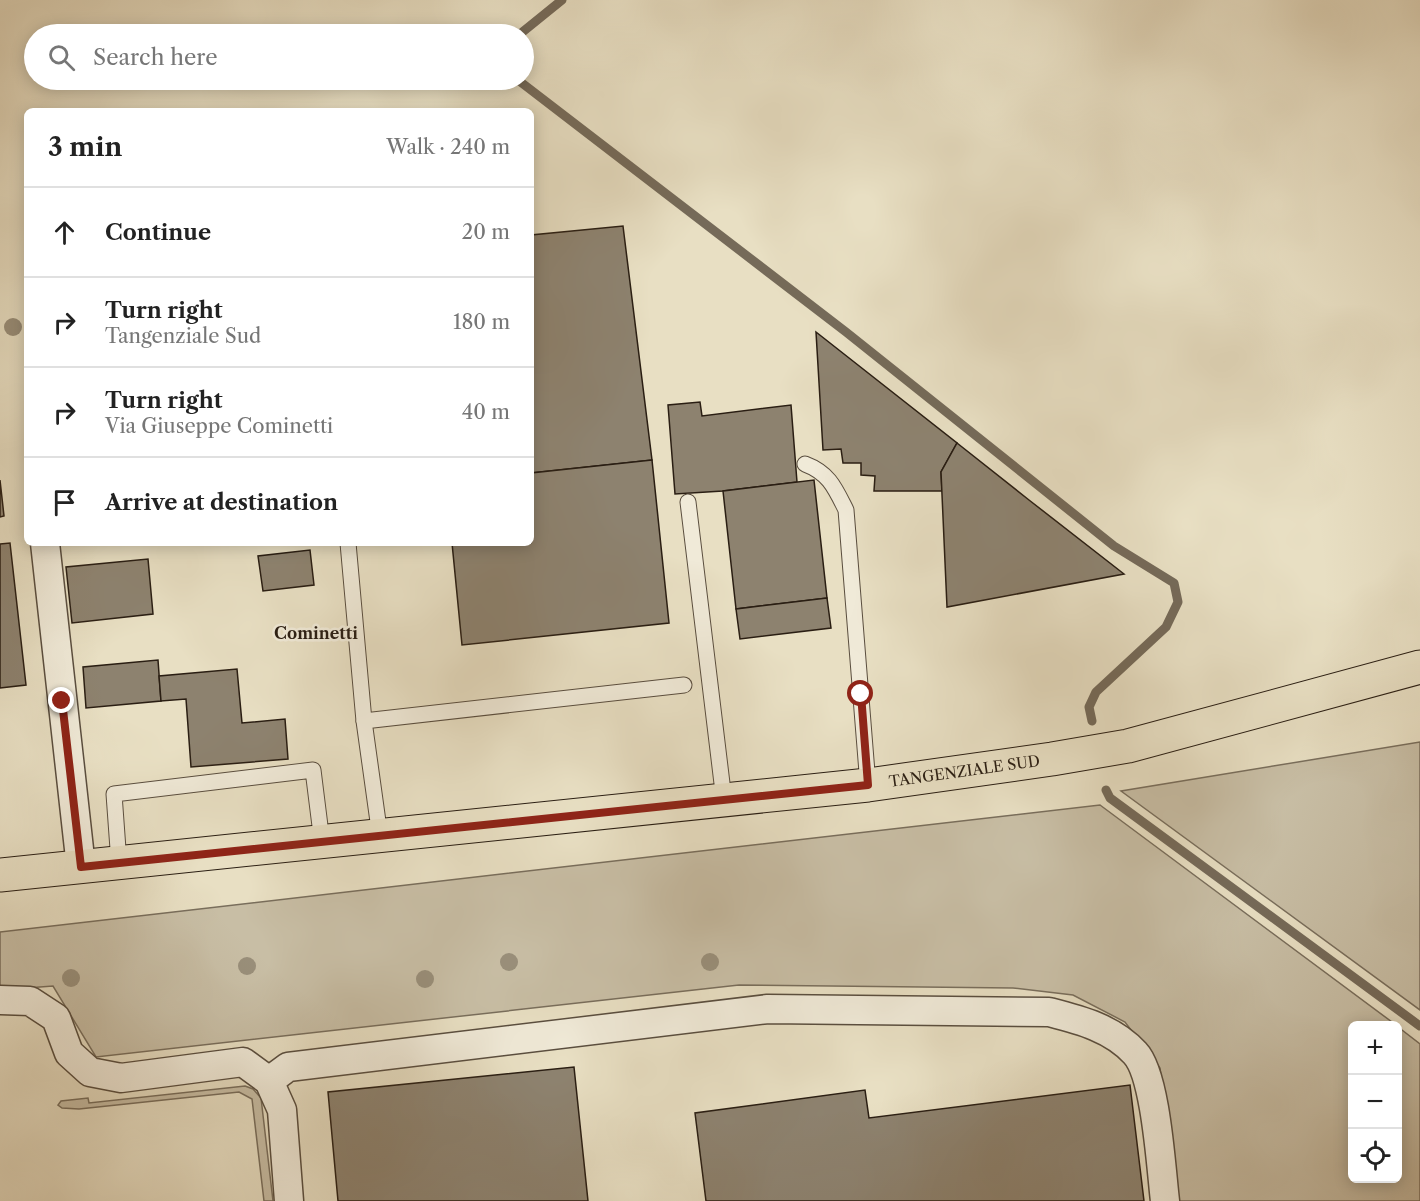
<!DOCTYPE html>
<meta charset="utf-8">
<style>
body{margin:0;font-family:"Libre Caslon Text",serif;background:#f2f2f2;color:#222}
.controls{position:absolute;right:18px;bottom:18px;display:grid;overflow:hidden;border-radius:9px;box-shadow:0 3px 15px #0003}
.controls button{width:54px;height:54px;display:grid;place-items:center;padding:0;border:0;border-bottom:2px solid #e0e0e0;background:#fff;color:#222;font:30px sans-serif}
.stop{position:absolute;width:18px;height:18px;margin:-14px;border:4px solid #8f2418;border-radius:50%;background:#fff}
.stop.end{background:#8f2418;border-color:#fff;box-shadow:0 2px 6px #0008}
.list{margin:0;padding:0;list-style:none}
h2{display:flex;justify-content:space-between;align-items:center;height:78px;margin:0;padding:0 24px;font-size:26px}
h2 small{font-size:20px;font-weight:400;color:#767676}
.list li{display:grid;grid-template-columns:39px 1fr auto;gap:18px;align-items:center;box-sizing:border-box;height:90px;padding:0 24px;border-top:2px solid #e0e0e0}
.list b{display:block;font-size:22px;white-space:nowrap}
.list p{margin:0;font-size:20px;white-space:nowrap;color:#767676}
.list em{font-size:20px;font-style:normal;color:#767676}
.icon{flex:none;width:33px;height:33px;fill:none;stroke:currentColor;stroke-width:2;stroke-linecap:round;stroke-linejoin:round}
.map{position:relative;flex:none;width:1420px;height:1201px;overflow:hidden}
.search{position:absolute;background:#fff;box-shadow:0 3px 15px #0003;left:24px;top:24px;width:510px;height:66px;display:flex;align-items:center;gap:15px;box-sizing:border-box;padding:0 21px;border-radius:33px;color:#767676;font-size:22px}
.panel{position:absolute;background:#fff;box-shadow:0 3px 15px #0003;left:24px;top:108px;width:510px;height:438px;border-radius:9px}
.map>svg:first-child{display:block}
</style>
<div class="map">
<svg width="1420" height="1201" viewBox="0 0 1420 1201">
<rect width="100%" height="100%" fill="#e8dfc3"/>
<filter id="stains"><feTurbulence type="fractalNoise" baseFrequency=".00333" numOctaves="4"/><feColorMatrix values="0 0 0 0 .2 0 0 0 0 .09 0 0 0 0 .02 0 0 0 .5 -.17"/></filter>
<radialGradient id="worn" r=".72"><stop offset=".6" stop-color="#630" stop-opacity="0"/><stop offset="1" stop-color="#630" stop-opacity=".3"/></radialGradient>
<g fill="#c8bea5" stroke="#796e5c" stroke-width="1.5">
<polygon points="1420,742 1420,1010 1121,791"/>
<polygon points="1100,805 1396,1025 1352,1026 1352,1178 1398,1178 1398,1027 1420,1044 1420,1201 1177,1201 1160,1068 1125,1022 1073,995 1013,988 739,985 96,1057 53,986 0,990 0,932"/>
<polygon points="245,1086 253,1089 261,1098 273,1201 264,1201 252,1099 239,1092 79,1109 62,1108 58,1105 61,1101 88,1098 89,1103"/>
</g>
<g fill="none" stroke-linecap="round" stroke-linejoin="round">
<g stroke="#756a59" stroke-width="9">
<polyline points="520,34 562,0"/>
<polyline points="518,80 846,332 1114,546 1174,583 1178,602 1166,627 1096,692 1089,707 1092,721"/>
<polyline points="1106,790 1110,798 1420,1026"/>
</g>
</g>
<g fill="#8d826f" stroke="#2a1e13" stroke-width="1.5">
<polygon points="623,226 652,460 531,473 531,235"/>
<polygon points="816,332 957,443 941,472 942,491 874,491 875,476 861,475 861,463 843,463 841,449 823,450"/>
<polygon points="700,402 702,416 791,405 797,482 723,491 675,494 668,405"/>
<polygon points="957,443 1029,500 1124,574 947,607 941,472"/>
<polygon points="652,460 669,623 462,645 452,543 531,543 531,473"/>
<polygon points="0,480 4,516 0,517"/>
<polygon points="814,480 827,598 736,609 723,491"/>
<polygon points="10,543 26,685 0,688 0,544"/>
<polygon points="310,550 314,585 263,591 258,556"/>
<polygon points="148,559 153,614 72,623 66,567"/>
<polygon points="827,598 831,628 740,639 736,609"/>
<polygon points="158,660 161,701 86,708 83,667"/>
<polygon points="237,669 242,723 285,719 288,759 191,767 186,699 161,701 159,676"/>
<polygon points="574,1067 588,1201 338,1201 328,1092"/>
<polygon points="1130,1085 1144,1201 706,1201 695,1113 865,1090 869,1118"/>
</g>
<g fill="none" stroke-linecap="round" stroke-linejoin="round">
<defs>
<g id="lane">
<path d="M805,464C829,473 835,488 846,510L868,785"/>
<polyline points="688,502 724,800"/>
<polyline points="348,543 364,721 380,836"/>
<polyline points="364,721 684,685"/>
<polyline points="119,863 114,794 313,770 322,842"/>
</g>
<g id="street">
<polyline points="45,543 81,867"/>
<polyline points="0,1000 30,1001 56,1018 69,1053 90,1072 121,1078 243,1062 269,1081 282,1110 289,1201"/>
<path d="M269,1081L288,1067L768,1009L1049,1012C1080,1020 1112,1028 1135,1053C1156,1075 1161,1168 1165,1201"/>
</g>
<g id="primary">
<path id="s1" d="M0,875L868,785L1052,759L1128,746L1420,667"/>
</g>
</defs>
<use href="#lane" stroke="#5a4e3f" stroke-width="17"/>
<use href="#street" stroke="#5a4e3f" stroke-width="31"/>
<use href="#primary" stroke="#2a1e13" stroke-width="35"/>
<use href="#lane" stroke="#f0ead8" stroke-width="15"/>
<use href="#street" stroke="#f0ead8" stroke-width="28"/>
<use href="#primary" stroke="#e8dfc3" stroke-width="33"/>
</g>
<g fill="#998f7a">
<circle cx="13" cy="327" r="9"/>
<circle cx="509" cy="962" r="9"/>
<circle cx="710" cy="962" r="9"/>
<circle cx="247" cy="966" r="9"/>
<circle cx="71" cy="978" r="9"/>
<circle cx="425" cy="979" r="9"/>
</g>
<g fill="none" stroke-linecap="round" stroke-linejoin="round">
<polyline stroke="#8f2418" stroke-width="8" points="62,701 81,867 868,785 861,694"/>
</g>
<g text-anchor="middle" stroke-width="5" stroke-linejoin="round" paint-order="stroke">
<g font-size="15" fill="#2a1e13" stroke="#f0ead8">
<text dy="5" stroke="none"><textPath href="#s1" startOffset="970">TANGENZIALE SUD</textPath></text>
</g>
<g font-size="16" font-weight="bold" fill="#2a1e13" stroke="#f0ead8">
<text x="316" y="639">Cominetti</text>
</g>
</g>
<rect width="100%" height="100%" filter="url(#stains)"/>
<rect width="100%" height="100%" fill="url(#worn)"/>
</svg>
<div class="controls">
<button>+</button>
<button>−</button>
<button><svg class="icon" aria-label="locate" viewBox="0 0 24 24"><circle cx="12" cy="12" r="6"/><path d="M12 2v4M12 18v4M2 12h4M18 12h4"/></svg></button>
</div>
<div class="stop" style="left:861px;top:694px"></div>
<div class="stop end" style="left:62px;top:701px"></div>
<div class="search"><svg class="icon" aria-label="search" viewBox="0 0 24 24"><circle cx="10" cy="10" r="6"/><path d="M15 15l6 6"/></svg>Search here</div>
<section class="panel">
<h2>3 min<small>Walk · 240 m</small></h2>
<ul class="list">
<li><svg class="icon" aria-label="ahead" viewBox="0 0 24 24"><path d="M12 20V5M6 11l6-6 6 6"/></svg><div><b>Continue</b></div><em>20 m</em></li>
<li><svg class="icon" aria-label="right" viewBox="0 0 24 24"><path d="M7 20v-9h11M14 6l5 5-5 5"/></svg><div><b>Turn right</b><p>Tangenziale Sud</p></div><em>180 m</em></li>
<li><svg class="icon" aria-label="right" viewBox="0 0 24 24"><path d="M7 20v-9h11M14 6l5 5-5 5"/></svg><div><b>Turn right</b><p>Via Giuseppe Cominetti</p></div><em>40 m</em></li>
<li><svg class="icon" aria-label="arrive" viewBox="0 0 24 24"><path d="M6 21V4h12l-3 4 3 4H6"/></svg><div><b>Arrive at destination</b></div></li>
</ul>
</section>
</div>
